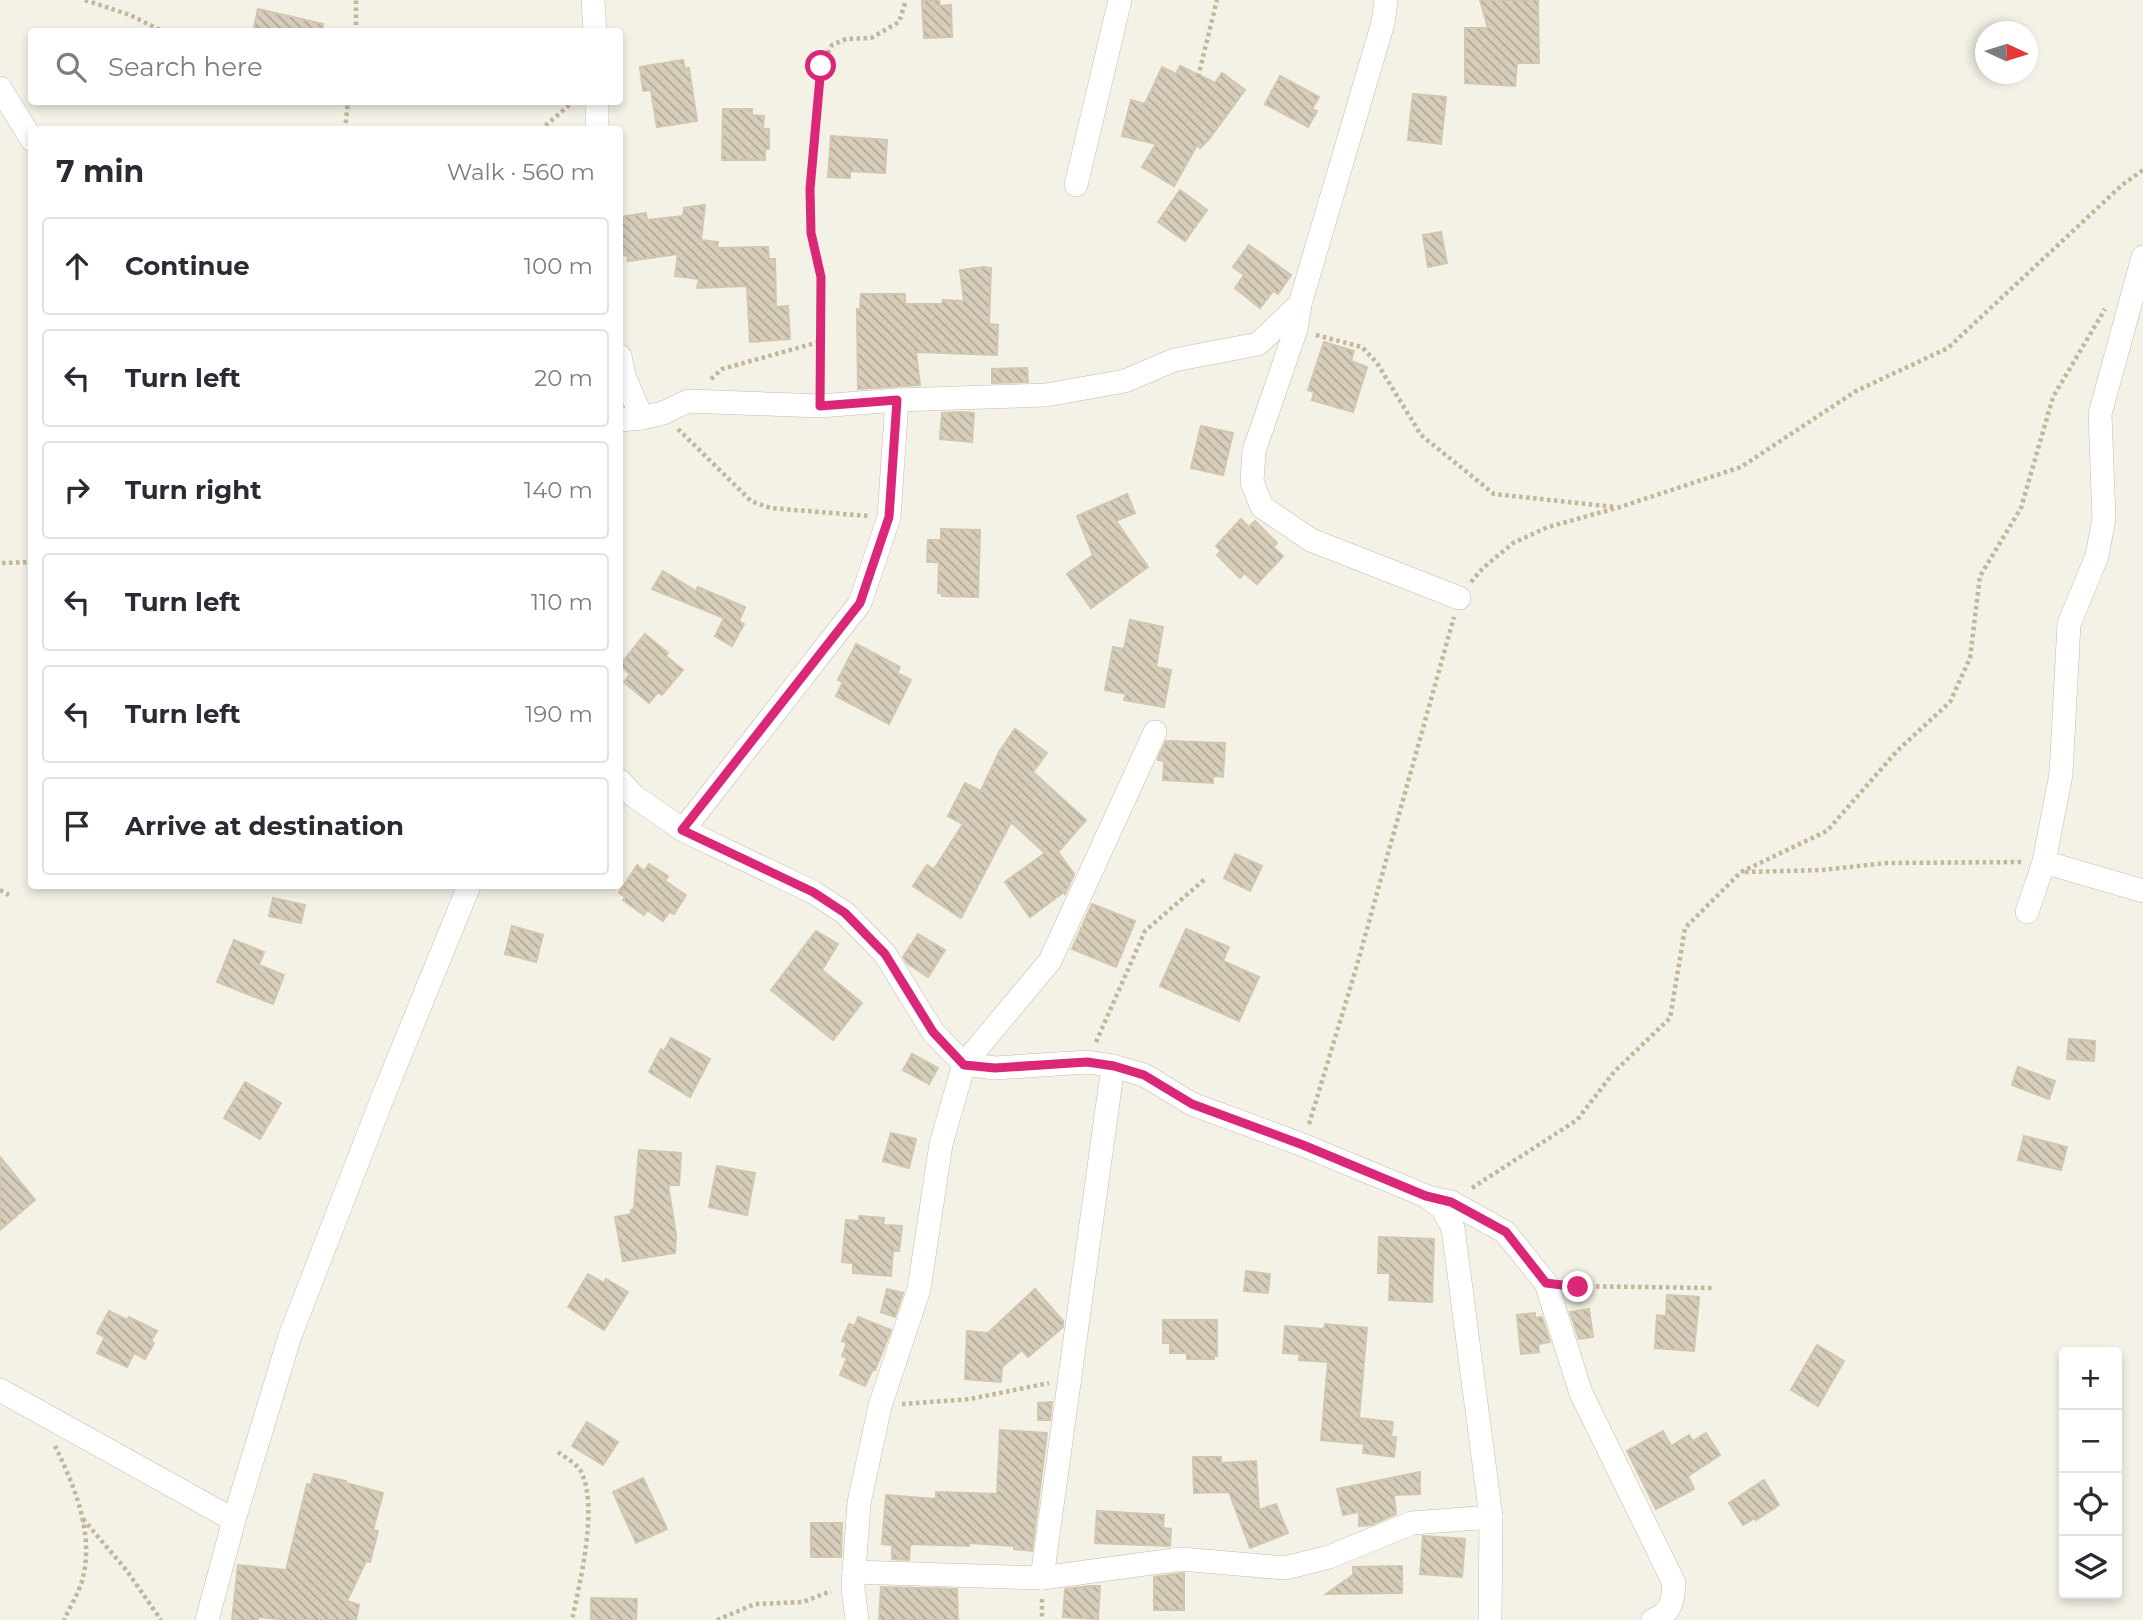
<!DOCTYPE html>
<meta charset="utf-8">
<style>
body{margin:0;font-family:Montserrat,sans-serif;background:#f2f2f3;color:#2b2b33}
.controls{position:absolute;right:21px;bottom:21px;display:grid;overflow:hidden;border-radius:7px;box-shadow:0 4px 10px #0003}
.controls button{width:63px;height:63px;display:grid;place-items:center;padding:0;border:0;border-bottom:2px solid #e1e1e2;background:#fff;color:#2b2b33;font:35px sans-serif}
.compass{position:absolute;left:1975px;top:21px;width:63px;height:63px;border-radius:50%;background:#fff;box-shadow:0 4px 10px #0003;rotate:94deg}
.stop{position:absolute;width:21px;height:21px;margin:-16px;border:5px solid #db2777;border-radius:50%;background:#fff}
.stop.end{background:#db2777;border-color:#fff;box-shadow:0 2px 7px #0008}
.list{margin:0;padding:0;list-style:none}
h2{display:flex;justify-content:space-between;align-items:center;height:91px;margin:0;padding:0 28px;font-size:30px}
h2 small{font-size:23px;font-weight:400;color:#7c7c81}
.list li{display:grid;grid-template-columns:46px 1fr auto;gap:21px;align-items:center;box-sizing:border-box;height:98px;margin:0 14px 14px;padding:0 14px;border:2px solid #e1e1e2;border-radius:7px}
.list b{display:block;font-size:26px;white-space:nowrap}
.list em{font-size:23px;font-style:normal;color:#7c7c81}
.icon{flex:none;width:38px;height:38px;fill:none;stroke:currentColor;stroke-width:2;stroke-linecap:round;stroke-linejoin:round}
.map{position:relative;flex:none;width:2143px;height:1620px;overflow:hidden}
.search{position:absolute;background:#fff;box-shadow:0 4px 10px #0003;left:28px;top:28px;width:595px;height:77px;display:flex;align-items:center;gap:18px;box-sizing:border-box;padding:0 24px;border-radius:7px;color:#7c7c81;font-size:26px}
.panel{position:absolute;background:#fff;box-shadow:0 4px 10px #0003;left:28px;top:126px;width:595px;height:763px;border-radius:7px}
.map>svg:first-child{display:block}
</style>
<div class="map">
<svg width="2143" height="1620" viewBox="0 0 2143 1620">
<defs>
<pattern id="building-back-hatch" width="6" height="6" patternUnits="userSpaceOnUse" patternTransform="scale(1.75)"><rect width="6" height="6" fill="#d7cdbb"/><path d="M-1 5l2 2M0 0l6 6M5-1l2 2" fill="none" stroke="#b0a899"/></pattern>
</defs>
<rect width="100%" height="100%" fill="#f4f1e6"/>
<g fill="url(#building-back-hatch)" stroke="#d2c6ae" stroke-width="2">
<polygon points="939,0 940,6 951,5 952,37 924,38 922,1"/>
<polygon points="1480,0 1538,0 1539,63 1517,63 1515,86 1465,83 1465,28 1488,28"/>
<polygon points="258,9 323,24 322,32 253,32"/>
<polygon points="683,60 685,69 689,68 697,121 657,127 651,90 643,91 640,67"/>
<polygon points="1180,66 1215,83 1222,73 1245,90 1209,139 1200,148 1197,145 1174,186 1142,167 1156,144 1122,136 1131,100 1145,104 1162,67 1176,74"/>
<polygon points="1280,76 1319,97 1312,109 1317,111 1308,127 1265,104"/>
<polygon points="1413,94 1446,97 1441,144 1408,140"/>
<polygon points="723,109 752,109 752,115 764,116 763,129 769,129 769,149 765,149 765,160 722,160"/>
<polygon points="831,136 887,140 885,173 850,171 850,178 828,177"/>
<polygon points="1180,190 1207,210 1185,241 1158,222"/>
<polygon points="705,205 701,240 718,242 717,248 768,247 769,259 775,259 776,307 788,306 790,339 750,342 747,286 697,288 699,279 675,276 678,254 628,261 627,255 620,256 620,217 646,213 647,220 683,216 684,208"/>
<polygon points="1441,232 1447,263 1428,267 1423,235"/>
<polygon points="1249,245 1291,275 1278,294 1273,291 1260,308 1235,288 1244,275 1233,267"/>
<polygon points="984,267 991,268 989,324 998,325 997,355 916,352 920,385 858,389 857,309 860,310 861,294 905,294 905,304 942,304 943,300 964,301 960,270"/>
<polygon points="1324,342 1354,351 1351,361 1367,367 1353,412 1312,400 1314,392 1308,390"/>
<polygon points="1027,368 1028,382 992,383 992,369"/>
<polygon points="961,412 974,413 972,442 940,439 942,413"/>
<polygon points="1201,426 1233,433 1223,475 1191,468"/>
<polygon points="1127,494 1135,513 1116,521 1148,567 1091,608 1067,574 1093,555 1077,516"/>
<polygon points="1241,519 1249,527 1255,521 1277,543 1273,547 1283,556 1257,584 1244,573 1240,578 1217,555 1221,551 1216,546"/>
<polygon points="941,529 980,530 978,597 942,596 941,593 938,593 939,562 927,562 928,540 941,540"/>
<polygon points="663,571 696,591 698,587 745,607 739,621 744,624 732,646 715,636 724,618 652,589"/>
<polygon points="1130,620 1163,627 1156,667 1171,670 1164,707 1124,700 1126,694 1105,690 1113,647 1124,649"/>
<polygon points="645,634 668,653 666,656 683,670 662,695 658,692 649,703 624,682 630,674 620,665"/>
<polygon points="856,644 900,667 897,673 911,680 889,724 836,696 843,682 838,680"/>
<polygon points="1015,729 1047,753 1033,772 1086,820 1058,852 1074,874 1065,894 1064,892 1030,917 1005,882 1045,853 1011,822 961,918 913,886 927,865 934,869 963,824 948,816 965,783 981,791 999,752"/>
<polygon points="1166,741 1225,743 1223,777 1213,776 1213,783 1163,780 1164,761 1158,760 1158,758"/>
<polygon points="1235,854 1262,866 1250,891 1224,878"/>
<polygon points="649,864 668,876 665,881 686,895 674,914 669,912 663,921 647,910 644,915 623,900 625,897 619,893 637,865 644,871"/>
<polygon points="273,898 305,905 301,923 269,916"/>
<polygon points="1092,904 1135,921 1116,967 1072,949"/>
<polygon points="512,926 543,935 536,962 505,954"/>
<polygon points="1186,929 1229,947 1223,961 1259,977 1239,1021 1160,986"/>
<polygon points="816,931 838,944 822,970 862,1003 833,1040 771,990"/>
<polygon points="918,934 945,950 928,977 907,963 903,957"/>
<polygon points="234,940 264,952 259,965 284,975 273,1004 217,982"/>
<polygon points="671,1038 710,1059 690,1097 649,1072 661,1049 664,1051"/>
<polygon points="2069,1039 2095,1041 2094,1061 2067,1059"/>
<polygon points="912,1054 938,1068 929,1084 903,1070"/>
<polygon points="2018,1067 2055,1081 2049,1099 2012,1085"/>
<polygon points="245,1082 281,1103 260,1139 224,1118"/>
<polygon points="891,1133 916,1139 909,1168 883,1161"/>
<polygon points="2024,1136 2067,1147 2061,1170 2018,1160"/>
<polygon points="639,1150 681,1153 679,1185 668,1185 676,1235 675,1253 623,1261 615,1217 631,1214 631,1210 634,1209"/>
<polygon points="0,1157 35,1200 0,1230"/>
<polygon points="717,1166 755,1173 747,1215 709,1207"/>
<polygon points="859,1216 884,1218 883,1225 902,1226 899,1251 893,1251 891,1276 853,1273 853,1263 842,1262 846,1220 859,1221"/>
<polygon points="1379,1237 1434,1239 1432,1302 1389,1300 1390,1273 1378,1273"/>
<polygon points="1246,1271 1270,1274 1268,1293 1244,1291"/>
<polygon points="588,1274 604,1283 606,1279 628,1292 604,1330 568,1307"/>
<polygon points="887,1289 903,1293 895,1317 881,1312"/>
<polygon points="1035,1289 1063,1321 1063,1327 1028,1357 1022,1350 1002,1367 1001,1382 965,1379 967,1331 988,1333"/>
<polygon points="1667,1295 1699,1297 1694,1351 1655,1348 1657,1315 1666,1316"/>
<polygon points="1589,1309 1593,1337 1579,1339 1570,1312"/>
<polygon points="109,1311 127,1320 129,1317 157,1331 151,1341 154,1343 145,1359 134,1353 127,1367 97,1353 105,1337 97,1333"/>
<polygon points="1535,1313 1535,1318 1542,1317 1550,1342 1538,1344 1539,1352 1521,1354 1517,1315"/>
<polygon points="858,1317 891,1330 875,1370 873,1369 865,1386 840,1375 847,1358 842,1356 847,1343 842,1341 849,1324 855,1326"/>
<polygon points="1163,1320 1217,1320 1217,1356 1214,1356 1214,1359 1187,1359 1187,1353 1170,1353 1170,1343 1163,1343"/>
<polygon points="1325,1324 1367,1328 1359,1418 1393,1422 1391,1437 1396,1437 1394,1457 1363,1453 1364,1444 1321,1440 1328,1362 1299,1360 1300,1354 1283,1353 1285,1326 1324,1329"/>
<polygon points="1817,1345 1844,1361 1818,1406 1791,1390"/>
<polygon points="1052,1402 1050,1420 1038,1420 1038,1403"/>
<polygon points="587,1422 618,1442 603,1465 572,1446"/>
<polygon points="1000,1430 1047,1433 1032,1551 1014,1549 1014,1546 969,1543 969,1546 913,1544 910,1546 909,1560 892,1559 892,1545 882,1544 886,1495 936,1499 936,1492 997,1494"/>
<polygon points="1663,1431 1671,1446 1689,1435 1693,1441 1706,1433 1720,1455 1688,1476 1694,1489 1656,1509 1627,1451"/>
<polygon points="1193,1457 1221,1457 1221,1463 1256,1461 1259,1510 1276,1504 1288,1533 1250,1548 1229,1492 1194,1493"/>
<polygon points="1420,1472 1420,1494 1394,1495 1396,1514 1371,1525 1359,1526 1359,1512 1343,1515 1337,1489"/>
<polygon points="314,1474 346,1481 346,1483 383,1493 373,1530 378,1531 370,1562 366,1561 347,1601 359,1605 356,1620 287,1620 258,1617 258,1620 232,1620 238,1565 286,1570 307,1484 311,1485"/>
<polygon points="643,1478 667,1529 636,1543 613,1492"/>
<polygon points="1764,1480 1779,1505 1756,1520 1755,1518 1743,1525 1729,1503"/>
<polygon points="1097,1511 1164,1515 1163,1528 1171,1529 1170,1546 1095,1543"/>
<polygon points="811,1523 842,1523 841,1557 811,1557"/>
<polygon points="1423,1536 1465,1539 1462,1577 1420,1574"/>
<polygon points="1402,1566 1402,1593 1326,1594 1353,1575 1353,1567"/>
<polygon points="1184,1573 1184,1610 1154,1610 1154,1577"/>
<polygon points="1090,1586 1100,1586 1098,1619 1063,1617 1065,1589"/>
<polygon points="881,1587 957,1589 958,1620 879,1620"/>
<polygon points="591,1598 637,1599 636,1620 591,1620"/>
</g>
<g fill="none" stroke-linecap="round" stroke-linejoin="round">
<defs>
<g id="street">
<polyline points="593,0 595,32"/>
<polyline points="0,88 32,140"/>
<polyline points="597,102 597,130"/>
<polyline points="1076,185 1120,0"/>
<polyline points="1300,304 1296,329 1254,451 1252,482 1262,507 1311,540 1459,598"/>
<polyline points="620,356 624,376 642,418"/>
<polyline points="620,420 642,418 663,413 688,401 820,406 897,400 1046,395 1125,381 1174,360 1258,344 1300,304 1383,23 1386,0"/>
<polyline points="620,781 634,796 683,830 813,892 845,913 885,954 933,1032 964,1064 995,1068 1088,1062 1113,1066 1144,1075 1192,1104 1303,1145 1426,1196 1442,1208 1453,1228 1491,1517 1490,1620"/>
<polyline points="683,830 860,603 889,517 897,400"/>
<polyline points="2044,862 2143,891"/>
<polyline points="2027,912 2044,862 2061,774 2069,624 2097,556 2104,518 2100,414 2143,257"/>
<path d="M1432,1198L1451,1202L1505,1232L1546,1283L1581,1393L1674,1583C1673,1602 1671,1613 1653,1620"/>
<polyline points="0,1390 234,1520"/>
<polyline points="854,1572 1042,1578 1181,1559 1285,1568 1329,1557 1412,1523 1491,1517"/>
<polyline points="1042,1578 1113,1066"/>
<polyline points="207,1620 234,1520 290,1336 384,1094 469,886"/>
<polyline points="857,1620 853,1587 859,1503 880,1406 919,1289 941,1144 964,1064 1050,961 1155,732"/>
</g>
</defs>
<use href="#street" stroke="#c3bcab" stroke-width="24"/>
<g stroke="#c3b699" stroke-width="4.5" stroke-dasharray="3.5 3.5" stroke-linecap="butt">
<polyline points="85,0 130,15 164,32"/>
<polyline points="356,32 356,0"/>
<polyline points="1198,77 1217,0"/>
<polyline points="345,130 348,102"/>
<polyline points="540,130 573,102"/>
<polyline points="1316,335 1362,347 1377,363 1421,435 1494,494 1615,507"/>
<polyline points="711,379 722,369 819,342"/>
<polyline points="820,386 821,277 812,234 810,189 821,66 832,45 846,39 871,38 899,22 906,0"/>
<polyline points="678,429 751,501 770,508 869,516"/>
<polyline points="2,563 32,562"/>
<polyline points="1471,582 1483,568 1513,543 1548,527 1620,507 1741,467 1856,391 1948,348 2122,185 2143,170"/>
<polyline points="1745,872 1822,870 1887,863 2023,862"/>
<polyline points="0,890 9,895"/>
<polyline points="1096,1042 1145,931 1205,879"/>
<polyline points="1309,1124 1355,972 1454,617"/>
<polyline points="1472,1188 1577,1120 1614,1072 1670,1018 1685,928 1741,872 1827,831 1897,751 1950,702 1970,658 1980,576 2021,508 2053,397 2105,309"/>
<polyline points="1568,1286 1712,1288"/>
<polyline points="902,1404 970,1399 1049,1383"/>
<path d="M55,1446C75,1487 95,1535 82,1581C78,1594 70,1607 64,1620"/>
<path d="M558,1452C566,1458 579,1465 582,1474C598,1509 580,1582 572,1620"/>
<polyline points="83,1519 127,1571 161,1620"/>
<polyline points="1042,1599 1042,1620"/>
<polyline points="717,1620 755,1604 803,1602 831,1591"/>
</g>
<use href="#street" stroke="#fff" stroke-width="23"/>
</g>
<g fill="none" stroke-linecap="round" stroke-linejoin="round">
<polyline stroke="#db2777" stroke-width="9" points="821,66 810,189 811,233 821,277 820,406 897,400 889,517 860,603 682,830 813,892 845,913 885,954 933,1032 964,1065 995,1068 1087,1062 1114,1066 1144,1075 1192,1104 1303,1145 1426,1196 1451,1202 1506,1232 1546,1283 1578,1287"/>
</g>
</svg>
<div class="controls">
<button>+</button>
<button>−</button>
<button><svg class="icon" aria-label="locate" viewBox="0 0 24 24"><circle cx="12" cy="12" r="6"/><path d="M12 2v4M12 18v4M2 12h4M18 12h4"/></svg></button>
<button><svg class="icon" aria-label="layers" viewBox="0 0 24 24"><path d="M12 4l9 5-9 5-9-5zM3 14l9 5 9-5"/></svg></button>
</div>
<svg class="compass" viewBox="-18 -18 36 36"><path d="M0-13l5 13h-10z" fill="#e53935"/><path d="M0 13l5-13h-10z" fill="#7c7c81"/></svg>
<div class="stop" style="left:821px;top:66px"></div>
<div class="stop end" style="left:1578px;top:1287px"></div>
<div class="search"><svg class="icon" aria-label="search" viewBox="0 0 24 24"><circle cx="10" cy="10" r="6"/><path d="M15 15l6 6"/></svg>Search here</div>
<section class="panel">
<h2>7 min<small>Walk · 560 m</small></h2>
<ul class="list">
<li><svg class="icon" aria-label="ahead" viewBox="0 0 24 24"><path d="M12 20V5M6 11l6-6 6 6"/></svg><div><b>Continue</b></div><em>100 m</em></li>
<li><svg class="icon" aria-label="left" viewBox="0 0 24 24"><path d="M17 20v-9H6M10 6l-5 5 5 5"/></svg><div><b>Turn left</b></div><em>20 m</em></li>
<li><svg class="icon" aria-label="right" viewBox="0 0 24 24"><path d="M7 20v-9h11M14 6l5 5-5 5"/></svg><div><b>Turn right</b></div><em>140 m</em></li>
<li><svg class="icon" aria-label="left" viewBox="0 0 24 24"><path d="M17 20v-9H6M10 6l-5 5 5 5"/></svg><div><b>Turn left</b></div><em>110 m</em></li>
<li><svg class="icon" aria-label="left" viewBox="0 0 24 24"><path d="M17 20v-9H6M10 6l-5 5 5 5"/></svg><div><b>Turn left</b></div><em>190 m</em></li>
<li><svg class="icon" aria-label="arrive" viewBox="0 0 24 24"><path d="M6 21V4h12l-3 4 3 4H6"/></svg><div><b>Arrive at destination</b></div></li>
</ul>
</section>
</div>
